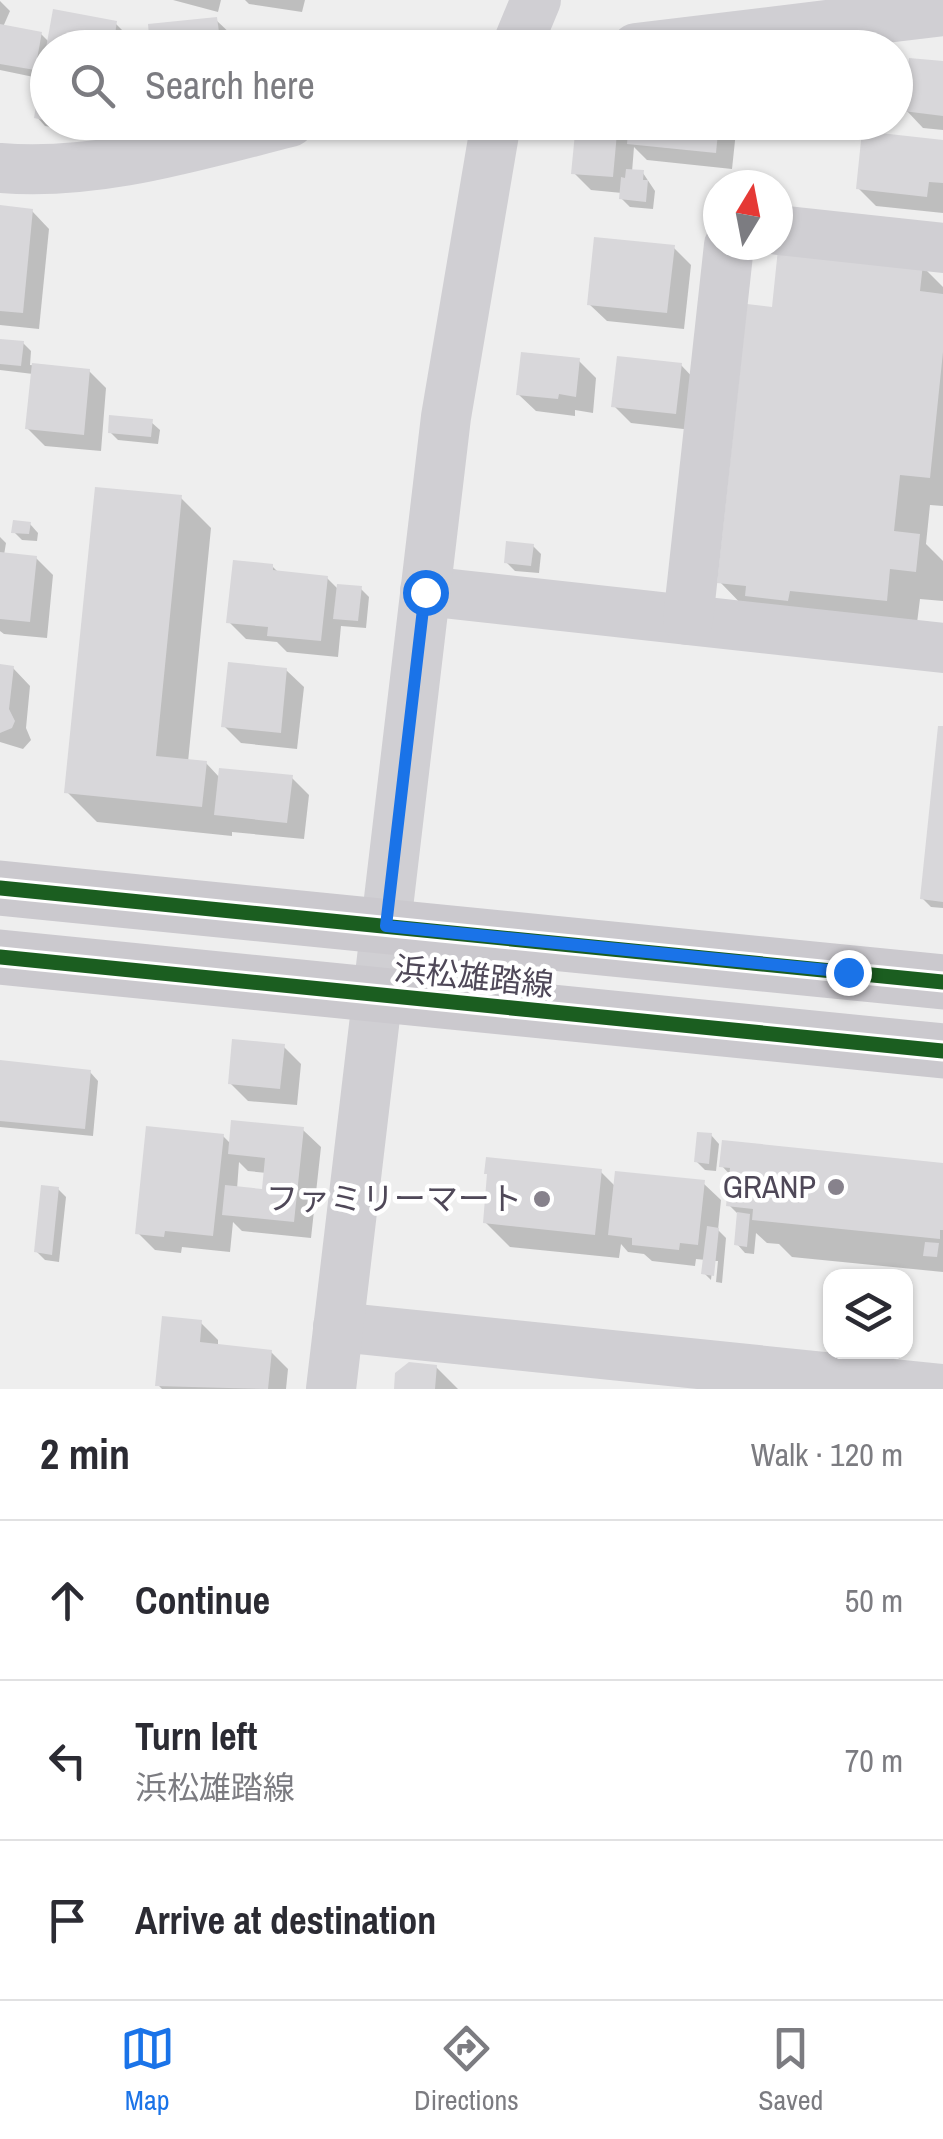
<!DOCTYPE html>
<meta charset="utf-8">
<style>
body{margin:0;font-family:"Archivo Narrow","Noto Sans JP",sans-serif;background:#f2f2f3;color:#2b2b33}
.controls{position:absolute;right:30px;bottom:30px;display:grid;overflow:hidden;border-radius:20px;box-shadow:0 2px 8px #0004}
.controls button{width:90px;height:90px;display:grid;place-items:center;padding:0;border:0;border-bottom:2px solid #e1e1e2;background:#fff;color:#2b2b33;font:50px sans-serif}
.compass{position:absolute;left:703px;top:170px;width:90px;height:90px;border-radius:50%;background:#fff;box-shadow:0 2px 8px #0004;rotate:10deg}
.stop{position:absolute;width:30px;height:30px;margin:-22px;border:8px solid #1a73e8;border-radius:50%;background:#fff}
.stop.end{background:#1a73e8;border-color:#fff;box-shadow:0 2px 10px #0008}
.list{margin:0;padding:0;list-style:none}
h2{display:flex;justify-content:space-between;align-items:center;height:130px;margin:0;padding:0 40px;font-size:42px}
h2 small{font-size:32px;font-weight:400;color:#7c7c81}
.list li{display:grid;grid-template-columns:65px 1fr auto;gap:30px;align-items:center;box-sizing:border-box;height:160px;padding:0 40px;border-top:2px solid #e1e1e2}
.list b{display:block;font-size:38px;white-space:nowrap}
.list p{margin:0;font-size:32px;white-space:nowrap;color:#7c7c81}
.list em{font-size:32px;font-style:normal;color:#7c7c81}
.icon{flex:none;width:55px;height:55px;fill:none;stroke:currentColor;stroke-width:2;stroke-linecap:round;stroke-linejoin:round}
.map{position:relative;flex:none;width:943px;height:1389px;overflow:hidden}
.search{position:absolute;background:#fff;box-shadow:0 2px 8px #0004;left:30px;right:30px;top:30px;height:110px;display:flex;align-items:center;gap:25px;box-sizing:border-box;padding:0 35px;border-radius:55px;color:#7c7c81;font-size:38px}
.sheet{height:610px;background:#fff}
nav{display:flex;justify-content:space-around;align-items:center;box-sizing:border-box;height:140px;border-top:2px solid #e1e1e2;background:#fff;font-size:28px;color:#7c7c81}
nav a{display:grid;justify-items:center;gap:5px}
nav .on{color:#1a73e8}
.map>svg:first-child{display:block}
</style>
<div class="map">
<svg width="943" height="1389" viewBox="0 0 943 1389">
<rect width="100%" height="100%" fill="#eee"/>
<g fill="#0003" fill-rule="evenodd">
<polygon points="173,0 221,0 218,12"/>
<polygon points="245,0 305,0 302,12 249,4"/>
<polygon points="0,1 10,11 3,27 41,34 49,42 116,24 133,41 132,48 48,48 48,80 0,70"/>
<polygon points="216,20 234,37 235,48 153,48"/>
<polygon points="943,64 943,130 923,128 906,110"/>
<polygon points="48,91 48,122 82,122 81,132 45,126 37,117"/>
<polygon points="597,122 627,122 631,127 632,122 737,122 732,169 647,160 634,147 632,172 643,173 655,191 653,209 630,207 621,198 622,193 591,190 574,173"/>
<polygon points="943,143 943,213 876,206 858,188"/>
<polygon points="0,208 32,211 49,229 39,329 0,325"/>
<polygon points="674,248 691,265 684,329 607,321 589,304"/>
<polygon points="922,266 943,287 943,506 930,505 926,544 943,561 943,601 920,599 916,631 750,613 720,582 774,309"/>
<polygon points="0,341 23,343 31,351 30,365 89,371 106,388 101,451 45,446 27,428 33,374 0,370"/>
<polygon points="579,361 596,378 593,413 575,410 575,416 536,411 518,394"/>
<polygon points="681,365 698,383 692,430 631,423 614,406"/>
<polygon points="151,422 160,430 158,444 118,440 110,432"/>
<polygon points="181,498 211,528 188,762 206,763 220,778 292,778 309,795 304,839 232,832 232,836 97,822 67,792"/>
<polygon points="30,524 38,533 37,541 22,540 14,532"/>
<polygon points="0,537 6,543 4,555 36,558 53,575 47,638 4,634 0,631"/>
<polygon points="533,546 541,554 539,573 515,571 506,562"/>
<polygon points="272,566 279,573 327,578 339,590 361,589 369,597 366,628 341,626 338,657 287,652 277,642 246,639 229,622"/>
<polygon points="0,667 13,668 30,686 26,728 31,740 23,749 0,742"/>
<polygon points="286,670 304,687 297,749 241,743 224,726"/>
<polygon points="943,729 943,908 931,907 922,898"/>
<polygon points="284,1047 301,1064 297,1105 248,1101 230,1083"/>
<polygon points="0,1063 90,1072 98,1081 93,1136 0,1127"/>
<path d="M303,1130L321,1147L311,1238L242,1231L233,1222L230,1252L182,1247L181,1253L155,1250L138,1233L223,1136L232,1145ZM239,1162L248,1171L267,1173L265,1192L237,1189Z"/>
<polygon points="711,1135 719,1144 716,1171 705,1170 696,1161"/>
<polygon points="943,1165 943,1272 792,1257 779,1244 767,1243 756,1233 754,1254 745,1253 737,1244 740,1216 729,1205 732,1177 722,1166"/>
<polygon points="601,1172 616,1187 703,1183 721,1200 718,1230 726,1238 722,1283 716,1282 718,1261 713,1261 711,1280 704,1273 706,1260 696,1259 695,1266 652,1261 644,1254 628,1252 621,1244 619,1258 510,1247 485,1222"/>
<polygon points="58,1189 66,1197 59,1262 45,1260 36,1251"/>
<polygon points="201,1323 218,1340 218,1346 271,1352 288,1369 286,1389 162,1389 158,1385"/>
<polygon points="436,1367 458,1389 396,1389"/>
</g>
<g fill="#d8d7da">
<polygon points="53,9 117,21 113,48 46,48"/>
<polygon points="217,17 221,48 150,48 148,24"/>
<polygon points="0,24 42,32 35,70 0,64"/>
<polygon points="909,58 943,61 943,116 903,111"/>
<polygon points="39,87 48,89 48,121 34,118"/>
<polygon points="594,122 618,122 613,177 571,174 576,123 594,125"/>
<polygon points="629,122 719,122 716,153 627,144"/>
<polygon points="862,131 943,140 943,183 929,182 927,197 856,189"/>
<polygon points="626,169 644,170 643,180 648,180 646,202 619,199 621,177 625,178"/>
<polygon points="0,205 33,209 23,313 0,311"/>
<polygon points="594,237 675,245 667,313 587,305"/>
<polygon points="778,249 923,264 920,291 943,294 943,352 930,478 900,475 894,531 920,534 916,572 890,569 887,601 790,591 788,601 745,596 746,586 717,583 747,304 772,307"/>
<polygon points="0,339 24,341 21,366 0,364"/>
<polygon points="521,352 580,358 576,397 559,394 558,399 516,395"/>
<polygon points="617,356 682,363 676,414 611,407"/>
<polygon points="32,363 90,369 84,435 25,429"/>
<polygon points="109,415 153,419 151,437 108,433"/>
<polygon points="95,487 182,495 156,756 207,761 202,807 64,793"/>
<polygon points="13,520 31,522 29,534 11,533"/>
<polygon points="506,541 534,544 531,566 504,563"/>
<polygon points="0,552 37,556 30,622 0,619"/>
<polygon points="233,560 273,564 273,570 328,576 321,641 267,636 268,627 226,623"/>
<polygon points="337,584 362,586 358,621 333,619"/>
<polygon points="228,662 287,668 281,733 221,727"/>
<polygon points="0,664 14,666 9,709 15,721 12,728 0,733"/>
<polygon points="938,726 943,726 943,902 920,899"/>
<polygon points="219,768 293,775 287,823 214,815"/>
<polygon points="232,1039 285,1044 280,1089 228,1084"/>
<polygon points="0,1060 91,1070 85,1129 0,1121"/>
<polygon points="231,1120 304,1127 294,1222 222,1215 225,1185 262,1189 265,1158 228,1154"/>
<polygon points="146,1126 224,1134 213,1236 165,1231 164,1237 135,1234"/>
<polygon points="697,1132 712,1133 709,1164 694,1162"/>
<polygon points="722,1140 943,1163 943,1230 940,1230 940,1239 752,1220 753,1209 726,1206 730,1168 719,1167"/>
<polygon points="486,1157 602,1169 595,1235 483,1223 487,1174 484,1174"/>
<polygon points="615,1171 705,1180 698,1245 680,1243 679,1250 632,1245 632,1238 608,1235"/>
<polygon points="41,1185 59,1187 52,1255 34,1252"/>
<polygon points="737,1212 750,1214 747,1247 734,1245"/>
<polygon points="707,1226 719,1228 714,1276 701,1274"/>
<polygon points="925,1242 939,1243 937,1257 923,1256"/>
<polygon points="162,1316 202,1320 200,1342 272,1350 268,1389 155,1386"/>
<polygon points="409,1362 437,1365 435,1389 394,1389 395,1373"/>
</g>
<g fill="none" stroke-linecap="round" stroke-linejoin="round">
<g stroke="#d0cfd3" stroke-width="50">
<polyline points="516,48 536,0"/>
<polyline points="636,48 943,11"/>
<path d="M0,168C99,176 194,146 290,122"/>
<polyline points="778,230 943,248"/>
<polyline points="425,591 943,648"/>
<polyline points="688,620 729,245"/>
<polyline points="338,1327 942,1389"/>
<polyline points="331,1389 446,417 496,122"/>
</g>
<g stroke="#cbc9ce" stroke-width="55">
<polyline points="0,888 943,982"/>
<polyline points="0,957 943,1051"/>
</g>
<defs>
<g id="cycleway">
<polyline points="0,888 943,982"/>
<polyline points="0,957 943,1051"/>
</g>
</defs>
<use href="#cycleway" stroke="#fff" stroke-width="21"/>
<use href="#cycleway" stroke="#1b5e20" stroke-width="15"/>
</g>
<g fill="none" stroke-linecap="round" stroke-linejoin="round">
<polyline stroke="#1a73e8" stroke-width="12" points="425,592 386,926 848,972"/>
</g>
<g fill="#87828c" stroke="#fff" stroke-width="4">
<circle cx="836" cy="1187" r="10"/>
<circle cx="542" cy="1199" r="10"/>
</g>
<g text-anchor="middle" stroke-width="9" stroke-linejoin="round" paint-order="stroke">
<g font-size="32" fill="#4f4858" stroke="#fff">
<text transform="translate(474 977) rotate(6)" y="11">浜松雄踏線</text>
</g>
<g font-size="32" fill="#4f4858" stroke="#fff" text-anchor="end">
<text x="816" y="1198">GRANP</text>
<text x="522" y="1210">ファミリーマート</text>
</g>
</g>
</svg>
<div class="controls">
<button><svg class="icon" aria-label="layers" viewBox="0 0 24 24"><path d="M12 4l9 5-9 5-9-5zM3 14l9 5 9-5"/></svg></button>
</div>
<svg class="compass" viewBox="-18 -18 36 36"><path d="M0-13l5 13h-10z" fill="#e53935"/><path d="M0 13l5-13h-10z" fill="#7c7c81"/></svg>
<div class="stop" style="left:425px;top:592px"></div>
<div class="stop end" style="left:848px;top:972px"></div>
<div class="search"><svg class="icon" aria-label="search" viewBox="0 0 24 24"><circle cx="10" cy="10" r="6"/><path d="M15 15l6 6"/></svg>Search here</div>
</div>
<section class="sheet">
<h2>2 min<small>Walk · 120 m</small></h2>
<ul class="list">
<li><svg class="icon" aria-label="ahead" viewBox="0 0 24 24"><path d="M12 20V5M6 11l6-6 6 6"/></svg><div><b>Continue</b></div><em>50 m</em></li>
<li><svg class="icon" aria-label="left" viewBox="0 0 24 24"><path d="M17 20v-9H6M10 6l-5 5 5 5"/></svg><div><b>Turn left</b><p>浜松雄踏線</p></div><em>70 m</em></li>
<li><svg class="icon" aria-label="arrive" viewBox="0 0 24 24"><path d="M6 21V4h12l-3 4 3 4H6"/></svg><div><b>Arrive at destination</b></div></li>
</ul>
</section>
<nav>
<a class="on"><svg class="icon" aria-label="map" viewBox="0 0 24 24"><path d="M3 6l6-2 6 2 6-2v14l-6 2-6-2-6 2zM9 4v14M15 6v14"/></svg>Map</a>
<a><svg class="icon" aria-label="directions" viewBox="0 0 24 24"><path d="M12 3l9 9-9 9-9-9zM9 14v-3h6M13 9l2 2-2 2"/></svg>Directions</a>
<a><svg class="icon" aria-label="saved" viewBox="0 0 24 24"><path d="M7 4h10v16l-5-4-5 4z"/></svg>Saved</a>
</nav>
